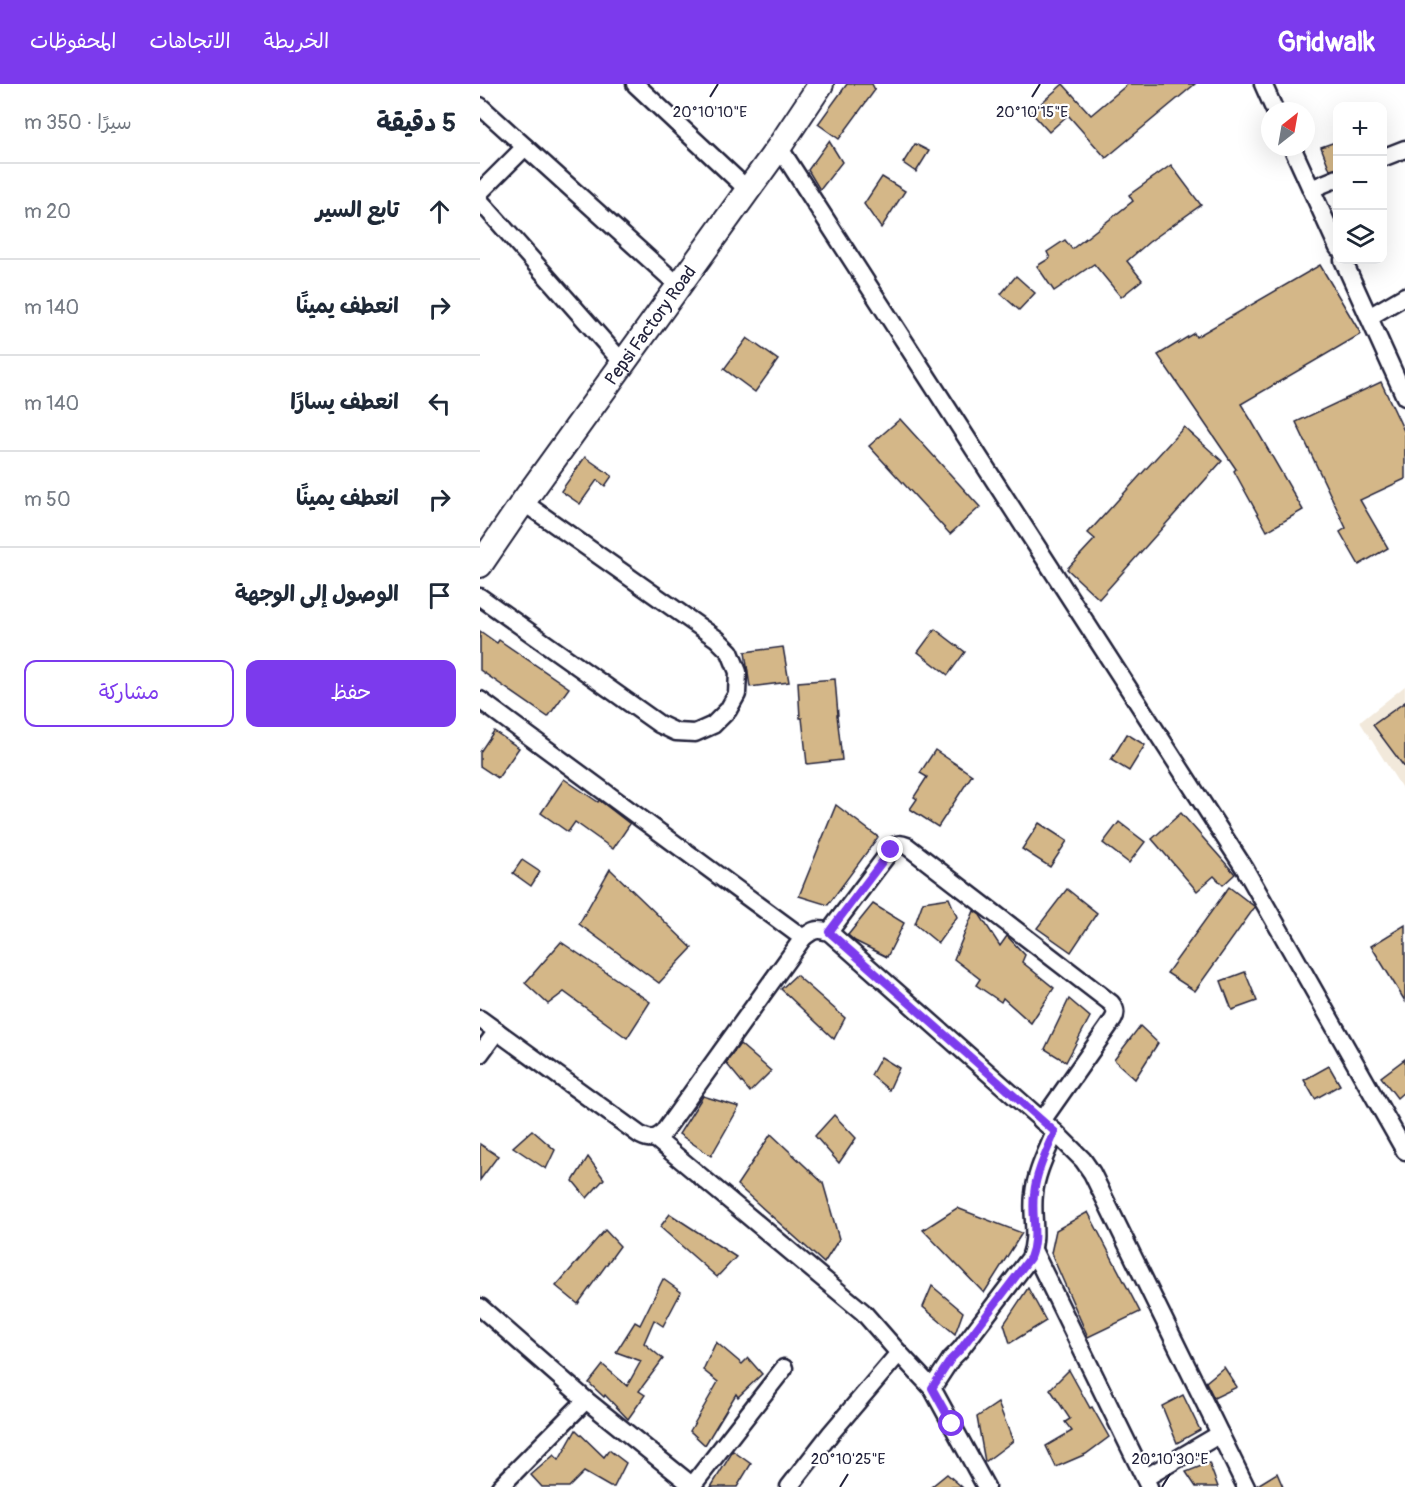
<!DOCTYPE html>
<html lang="ar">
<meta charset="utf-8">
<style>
body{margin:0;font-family:Pangolin,"Playpen Sans Arabic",sans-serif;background:#f2f2f3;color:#1f2937;direction:rtl}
.controls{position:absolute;right:18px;top:18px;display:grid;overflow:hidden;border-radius:12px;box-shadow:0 6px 24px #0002}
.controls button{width:54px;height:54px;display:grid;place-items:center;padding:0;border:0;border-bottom:2px solid #e0e1e3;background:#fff;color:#1f2937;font:30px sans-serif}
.compass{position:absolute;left:781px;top:18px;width:54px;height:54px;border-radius:50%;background:#fff;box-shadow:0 6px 24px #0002;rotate:31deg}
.stop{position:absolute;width:18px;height:18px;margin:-14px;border:4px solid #7c3aed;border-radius:50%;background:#fff}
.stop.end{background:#7c3aed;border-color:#fff;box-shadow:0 2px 6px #0008}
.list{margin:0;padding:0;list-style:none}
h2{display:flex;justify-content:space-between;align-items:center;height:78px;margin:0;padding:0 24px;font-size:26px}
h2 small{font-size:20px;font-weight:400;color:#747a83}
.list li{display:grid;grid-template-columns:39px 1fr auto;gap:18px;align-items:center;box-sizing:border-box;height:96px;padding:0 24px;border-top:2px solid #e0e1e3}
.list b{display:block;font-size:22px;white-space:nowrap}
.list em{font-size:20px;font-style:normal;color:#747a83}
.actions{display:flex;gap:12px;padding:18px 24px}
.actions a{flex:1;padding:14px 0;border:2px solid #7c3aed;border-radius:12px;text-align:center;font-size:21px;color:#7c3aed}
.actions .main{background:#7c3aed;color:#fff}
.icon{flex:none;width:33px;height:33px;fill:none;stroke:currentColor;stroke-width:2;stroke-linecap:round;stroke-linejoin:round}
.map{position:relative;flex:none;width:925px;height:1403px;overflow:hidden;direction:ltr}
header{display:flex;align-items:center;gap:36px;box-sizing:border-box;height:84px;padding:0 30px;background:#7c3aed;color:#fff}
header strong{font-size:28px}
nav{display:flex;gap:33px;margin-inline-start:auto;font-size:21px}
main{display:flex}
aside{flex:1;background:#fff}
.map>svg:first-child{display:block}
</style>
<header>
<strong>Gridwalk</strong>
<nav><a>الخريطة</a><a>الاتجاهات</a><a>المحفوظات</a></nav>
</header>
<main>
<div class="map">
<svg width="925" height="1403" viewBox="0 0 925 1403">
<rect width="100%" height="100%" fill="#fff"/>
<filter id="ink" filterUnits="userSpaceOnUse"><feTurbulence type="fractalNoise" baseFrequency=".0167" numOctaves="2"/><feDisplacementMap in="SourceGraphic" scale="12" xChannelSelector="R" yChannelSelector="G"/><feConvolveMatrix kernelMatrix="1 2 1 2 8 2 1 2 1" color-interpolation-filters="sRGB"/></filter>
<g filter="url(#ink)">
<polygon fill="#f2e9db" points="925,602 925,709 880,638"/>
<g fill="#d4b788" stroke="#22223b" stroke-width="1.5">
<polygon points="367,0 392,0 395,6 359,55 338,40"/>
<polygon points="583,0 611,31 648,0 715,0 626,74 588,31 569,48 551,28"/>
<polygon points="349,57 362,78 340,106 328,86"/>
<polygon points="858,57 858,84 850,86 841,63"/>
<polygon points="435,60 449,67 436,88 423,79"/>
<polygon points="691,81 721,121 669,158 647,177 662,196 641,213 614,180 574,207 557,182 570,174 567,168 585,156 592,165 653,117 649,111"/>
<polygon points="402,93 425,107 401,144 384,120"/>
<polygon points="840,181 881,250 761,320 771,336 823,426 787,447 754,387 756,385 678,271 714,249 716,253"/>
<polygon points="536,192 555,209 539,226 521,210"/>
<polygon points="267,254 298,276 275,308 244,285"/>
<polygon points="901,298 925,349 925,395 880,416 908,464 879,481 860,448 866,444 816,338"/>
<polygon points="420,335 500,423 470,450 389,362"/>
<polygon points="704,343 742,377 619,515 587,485 615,455 608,449"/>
<polygon points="105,373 132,392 125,402 117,396 100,420 81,407"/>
<polygon points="455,545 485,568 468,591 438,568"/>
<polygon points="0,547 17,559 19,556 89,604 68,633 0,586"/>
<polygon points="303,563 309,598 270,603 265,568"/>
<polygon points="355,595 358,631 357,631 362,676 327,680 322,634 320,634 318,598"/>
<polygon points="925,618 925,684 893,641"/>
<polygon points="14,647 39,664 18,694 0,682 0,668"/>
<polygon points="647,650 665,661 649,687 631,676"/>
<polygon points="455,666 492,691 458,743 430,725 437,715 434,713 447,693 440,689"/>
<polygon points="84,695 118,718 119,716 150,740 133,765 95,738 88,748 61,729"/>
<polygon points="356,721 398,753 348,821 319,812"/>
<polygon points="701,729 755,790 743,801 734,792 717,807 672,755"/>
<polygon points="639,738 665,758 649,779 623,759"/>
<polygon points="559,739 587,757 570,783 542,765"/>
<polygon points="42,776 60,788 51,802 33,789"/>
<polygon points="130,785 212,864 179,899 99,840"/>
<polygon points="749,803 775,823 715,907 687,889"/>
<polygon points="587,805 617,829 591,868 557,844"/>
<polygon points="469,814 477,833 458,859 435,840 443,818"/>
<polygon points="393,820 424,839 407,873 375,857 368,851"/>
<polygon points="494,827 500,831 520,862 527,852 545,871 542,878 574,904 551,939 523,914 521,918 496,901 500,895 474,875"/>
<polygon points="925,841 925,917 891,862"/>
<polygon points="81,858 170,918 147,954 84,908 68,920 45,899"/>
<polygon points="765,888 777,917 752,926 741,897"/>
<polygon points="316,891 365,934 354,955 301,905"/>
<polygon points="589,915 610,933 586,978 565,965"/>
<polygon points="660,942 678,959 655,995 634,976"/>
<polygon points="260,960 291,987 270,1008 246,979"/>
<polygon points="401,973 419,984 409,1006 391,991"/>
<polygon points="925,975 925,1007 917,1014 901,993"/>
<polygon points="849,982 860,1001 835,1015 824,996"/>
<polygon points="223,1012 259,1023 231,1072 199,1050"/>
<polygon points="354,1031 376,1054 359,1079 335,1052"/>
<polygon points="52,1046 75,1066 66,1085 33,1063"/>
<polygon points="291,1050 343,1099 359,1155 344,1179 257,1101"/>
<polygon points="0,1060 18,1072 0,1096"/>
<polygon points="108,1073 124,1095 107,1114 93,1097"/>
<polygon points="477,1124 542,1149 504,1209 443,1146"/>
<polygon points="608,1128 660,1228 608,1253 571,1169 576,1146"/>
<polygon points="190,1130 256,1173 237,1193 180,1143"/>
<polygon points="125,1146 140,1162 98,1220 76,1202"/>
<polygon points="183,1195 201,1208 183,1242 174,1236 164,1259 183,1275 159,1307 165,1311 148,1335 125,1311 124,1313 109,1299 123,1281 147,1302 161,1277 136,1268 155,1238 160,1241"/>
<polygon points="452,1202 483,1228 475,1250 443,1223"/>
<polygon points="548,1204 566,1237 530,1259 524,1240"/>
<polygon points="236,1258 262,1280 268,1274 282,1290 258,1313 256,1310 225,1361 210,1347 238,1298 223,1286"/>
<polygon points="744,1283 757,1303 734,1314 726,1298"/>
<polygon points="589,1286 610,1324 612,1323 629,1353 606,1370 576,1383 566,1362 592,1347 585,1338 590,1335 570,1305"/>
<polygon points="703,1311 720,1346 697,1359 682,1322"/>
<polygon points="518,1319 533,1357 505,1378 497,1333"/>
<polygon points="96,1346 124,1373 129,1366 146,1379 134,1403 130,1403 104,1388 89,1403 62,1403 51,1391 74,1371 79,1376"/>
<polygon points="253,1367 271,1380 257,1403 231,1403"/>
<polygon points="729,1379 738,1403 716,1403 706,1388"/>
<polygon points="797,1389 803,1403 776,1403 776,1402"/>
<polygon points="467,1390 482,1403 451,1403"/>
</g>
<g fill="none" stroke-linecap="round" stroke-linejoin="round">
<defs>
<g id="minor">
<polyline points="155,0 268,106"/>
<polyline points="783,0 795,27"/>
<polyline points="0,22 199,202"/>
<polyline points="299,63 765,785 925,1067"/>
<polyline points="812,63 858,164"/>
<polyline points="902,74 925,65"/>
<polyline points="831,105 858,94"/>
<polyline points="0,108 45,63"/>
<polyline points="0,117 143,279"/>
<polyline points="863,176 925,313"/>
<polyline points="889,233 925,212"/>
<polyline points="0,513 179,640 196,648 215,649 233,641 248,626 257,610 258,588 250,568 237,555 43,418"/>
<polyline points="0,616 323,854"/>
<path d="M349,848L411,766C416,759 420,759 427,762L631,919C636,925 637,929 633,936L562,1037"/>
<path d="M0,935L160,1051C170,1056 174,1056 183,1049L323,854C333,846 336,844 349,848L575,1048L603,1076L612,1089L766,1403"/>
<polyline points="0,970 17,947"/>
<polyline points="176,1055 383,1228 419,1269 452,1304 506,1403"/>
<polyline points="553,1166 669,1403"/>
<polyline points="0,1223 106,1316 214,1403"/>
<path d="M452,1304L471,1275L480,1266L550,1174C559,1150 551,1134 554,1110C556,1088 567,1068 575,1048"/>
<polyline points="665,1394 740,1350"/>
<polyline points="212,1402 304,1284"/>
<polyline points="20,1403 106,1316"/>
<polyline points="309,1403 351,1349 419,1269"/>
</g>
<g id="secondary">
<path id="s1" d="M0,481L43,418L299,63L341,0"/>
</g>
</defs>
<use href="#minor" stroke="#22223b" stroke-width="21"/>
<use href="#secondary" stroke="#22223b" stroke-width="28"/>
<use href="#minor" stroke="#fff" stroke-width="16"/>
<use href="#secondary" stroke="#fff" stroke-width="24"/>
</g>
</g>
<g fill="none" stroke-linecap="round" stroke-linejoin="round" filter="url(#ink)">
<path stroke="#7c3aed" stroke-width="8" d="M411,766L349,848L575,1048C567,1067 556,1088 554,1110C551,1133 559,1151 550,1174L480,1266L471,1275L452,1304L472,1340"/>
</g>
<path fill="none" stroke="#22223b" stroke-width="2" d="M230,13L238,0M552,13L560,0M360,1403L368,1390M682,1403L690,1390"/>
<g text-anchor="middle" stroke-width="4.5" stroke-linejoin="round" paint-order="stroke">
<g font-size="18" fill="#22223b" stroke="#fff">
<text dy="6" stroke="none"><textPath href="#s1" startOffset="294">Pepsi Factory Road</textPath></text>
</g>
</g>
<g font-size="15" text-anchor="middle" fill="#22223b" stroke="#fff" stroke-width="4.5" stroke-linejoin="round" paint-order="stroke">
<text x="552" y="33">20°10'15"E</text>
<text x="230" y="33">20°10'10"E</text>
<text x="368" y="1380">20°10'25"E</text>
<text x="690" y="1380">20°10'30"E</text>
</g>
</svg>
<div class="controls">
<button>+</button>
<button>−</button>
<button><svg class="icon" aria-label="layers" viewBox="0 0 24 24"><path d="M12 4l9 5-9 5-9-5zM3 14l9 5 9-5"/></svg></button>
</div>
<svg class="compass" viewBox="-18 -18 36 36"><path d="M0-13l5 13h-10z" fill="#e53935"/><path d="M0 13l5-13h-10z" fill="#747a83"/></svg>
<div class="stop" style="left:472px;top:1340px"></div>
<div class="stop end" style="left:411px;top:766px"></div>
</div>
<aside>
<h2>5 دقيقة<small>سيرًا · 350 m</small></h2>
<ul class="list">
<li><svg class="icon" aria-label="ahead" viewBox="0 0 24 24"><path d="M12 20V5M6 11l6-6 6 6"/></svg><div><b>تابع السير</b></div><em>20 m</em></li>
<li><svg class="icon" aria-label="right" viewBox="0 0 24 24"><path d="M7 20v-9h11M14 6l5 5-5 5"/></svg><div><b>انعطف يمينًا</b></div><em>140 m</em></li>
<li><svg class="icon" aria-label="left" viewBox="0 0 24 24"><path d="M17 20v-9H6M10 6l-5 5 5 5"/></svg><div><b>انعطف يسارًا</b></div><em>140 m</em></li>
<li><svg class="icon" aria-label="right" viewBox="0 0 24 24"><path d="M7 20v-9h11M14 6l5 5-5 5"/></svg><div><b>انعطف يمينًا</b></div><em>50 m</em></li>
<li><svg class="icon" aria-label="arrive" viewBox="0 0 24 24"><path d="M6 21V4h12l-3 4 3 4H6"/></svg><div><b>الوصول إلى الوجهة</b></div></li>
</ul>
<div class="actions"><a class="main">حفظ</a><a>مشاركة</a></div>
</aside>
</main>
